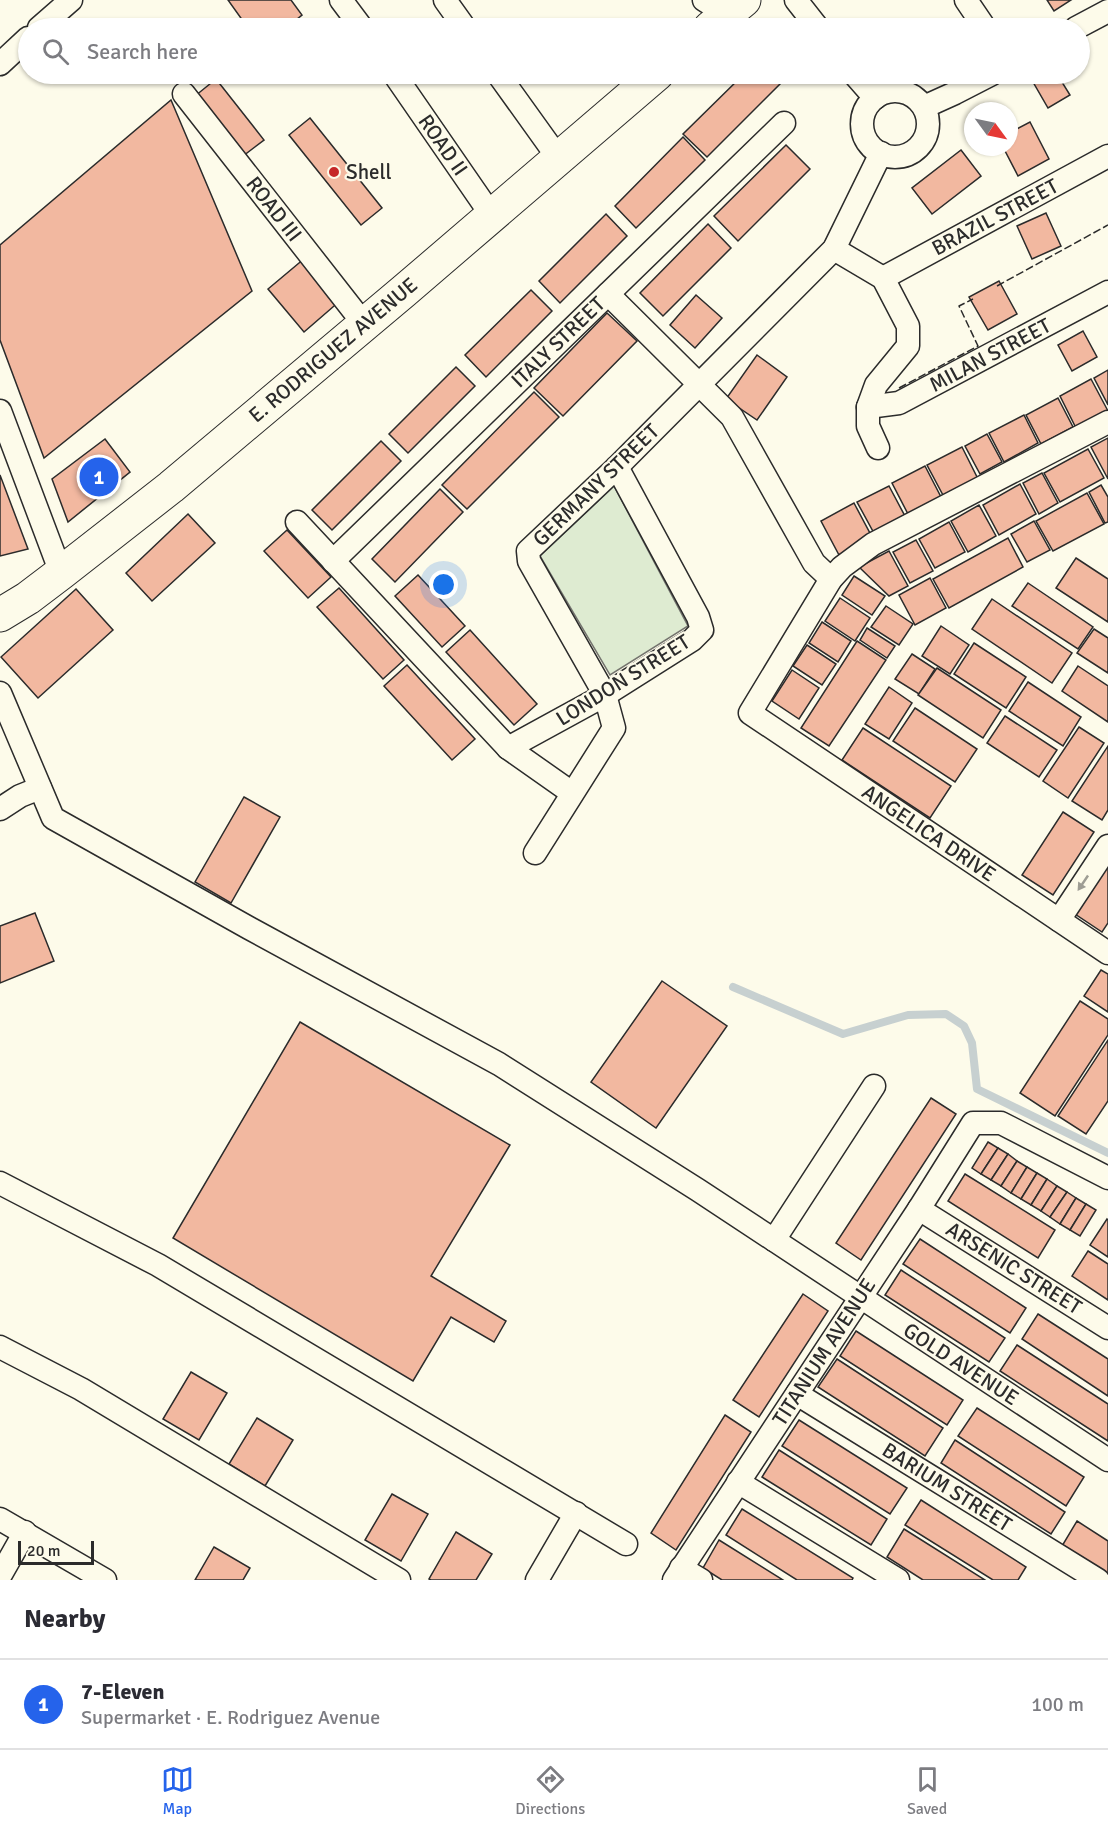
<!DOCTYPE html>
<meta charset="utf-8">
<style>
body{margin:0;font-family:Signika,sans-serif;background:#f7f7f7;color:#2b2b33}
.compass{position:absolute;left:964px;top:102px;width:54px;height:54px;border-radius:50%;background:#fff;box-shadow:0 2px 4px #0004;rotate:123deg}
.scale{position:absolute;left:18px;bottom:15px;width:76px;box-sizing:border-box;padding-left:6px;border:3px solid #2b2b2b;border-top:0;font-size:16px;line-height:21px;white-space:nowrap;color:#2b2b2b;-webkit-text-stroke:4px #fdfbea;paint-order:stroke}
.you{position:absolute;left:444px;top:585px;width:21px;height:21px;margin:-15px;border:4px solid #fff;border-radius:50%;background:#1a73e8;box-shadow:0 0 0 9px #1a73e833}
.badge{display:grid;place-items:center;width:39px;height:39px;border-radius:50%;background:#2563eb;color:#fff;font-size:20px;font-weight:700}
.pin{position:absolute;translate:-50% -50%;border:3px solid #fff;box-shadow:0 2px 6px #0006}
.list{margin:0;padding:0;list-style:none}
h2{display:flex;justify-content:space-between;align-items:center;height:78px;margin:0;padding:0 24px;font-size:26px}
h2 small{font-size:20px;font-weight:400;color:#7c7c81}
.list li{display:grid;grid-template-columns:39px 1fr auto;gap:18px;align-items:center;box-sizing:border-box;height:90px;padding:0 24px;border-top:2px solid #e1e1e2}
.list b{display:block;font-size:22px;white-space:nowrap}
.list p{margin:0;font-size:20px;white-space:nowrap;color:#7c7c81}
.list em{font-size:20px;font-style:normal;color:#7c7c81}
.icon{flex:none;width:33px;height:33px;fill:none;stroke:currentColor;stroke-width:2;stroke-linecap:round;stroke-linejoin:round}
.map{position:relative;flex:none;width:1108px;height:1580px;overflow:hidden}
.search{position:absolute;background:#fff;box-shadow:0 2px 4px #0004;left:18px;right:18px;top:18px;height:66px;display:flex;align-items:center;gap:15px;box-sizing:border-box;padding:0 21px;border-radius:33px;color:#7c7c81;font-size:22px}
.sheet{height:168px;background:#fff}
nav{display:flex;justify-content:space-around;align-items:center;box-sizing:border-box;height:84px;border-top:2px solid #e1e1e2;background:#fff;font-size:16px;color:#7c7c81}
nav a{display:grid;justify-items:center;gap:3px}
nav .on{color:#2563eb}
.map>svg:first-child{display:block}
</style>
<div class="map">
<svg width="1108" height="1580" viewBox="0 0 1108 1580">
<rect width="100%" height="100%" fill="#fdfbea"/>
<polygon fill="#deebd1" stroke="#74746e" stroke-width="1.5" points="614,486 688,626 610,675 540,556"/>
<g fill="none" stroke-linecap="round" stroke-linejoin="round">
<polyline stroke="#c7d0d0" stroke-width="8" points="733,987 843,1034 908,1015 946,1014 964,1026 972,1043 977,1089 1108,1153"/>
</g>
<g fill="#f2b8a0" stroke="#2b2b2b" stroke-width="1.5">
<polygon points="228,0 291,0 302,15 286,28 248,28"/>
<polygon points="1047,0 1071,0 1054,11"/>
<polygon points="744,74 772,74 781,83 707,157 683,134"/>
<polygon points="1031,74 1057,74 1070,95 1048,108 1029,75"/>
<polygon points="216,79 264,140 243,156 195,96"/>
<polygon points="171,100 252,291 44,458 0,340 0,245"/>
<polygon points="310,118 382,208 361,225 289,135"/>
<polygon points="1030,122 1049,159 1018,176 1003,147 1009,147 1009,133"/>
<polygon points="683,137 705,160 636,228 615,206"/>
<polygon points="786,145 810,169 738,241 714,216"/>
<polygon points="961,150 981,176 932,214 912,188"/>
<polygon points="1046,213 1061,246 1032,259 1017,226"/>
<polygon points="606,214 627,236 560,303 539,281"/>
<polygon points="708,224 731,248 663,316 640,293"/>
<polygon points="305,258 341,300 304,332 268,289"/>
<polygon points="999,281 1017,314 988,330 969,297"/>
<polygon points="531,290 552,311 486,377 465,355"/>
<polygon points="696,295 722,318 695,348 670,325"/>
<polygon points="607,313 637,341 563,416 534,388"/>
<polygon points="1083,331 1097,357 1072,371 1058,345"/>
<polygon points="757,355 787,377 757,420 726,399"/>
<polygon points="456,367 475,386 408,453 389,434"/>
<polygon points="1108,370 1108,405 1094,378"/>
<polygon points="1091,379 1108,411 1076,428 1060,396"/>
<polygon points="534,392 559,417 467,509 442,485"/>
<polygon points="1058,398 1073,427 1041,444 1026,415"/>
<polygon points="1024,415 1038,443 1004,462 989,433"/>
<polygon points="987,434 1002,462 980,474 965,446"/>
<polygon points="1108,438 1108,479 1091,447"/>
<polygon points="105,439 130,472 68,522 52,479"/>
<polygon points="381,441 401,461 332,530 312,510"/>
<polygon points="962,447 978,479 944,497 927,465"/>
<polygon points="1088,449 1104,478 1060,502 1044,473"/>
<polygon points="925,466 942,499 909,516 892,483"/>
<polygon points="1042,473 1058,503 1039,514 1023,483"/>
<polygon points="0,475 28,549 0,556"/>
<polygon points="1020,484 1036,514 999,535 983,505"/>
<polygon points="1101,485 1108,497 1108,522 1105,523 1089,492"/>
<polygon points="889,486 906,518 875,535 857,502"/>
<polygon points="440,489 463,512 395,582 372,559"/>
<polygon points="1087,493 1104,524 1053,551 1036,521"/>
<polygon points="854,503 872,537 839,555 821,521"/>
<polygon points="979,505 996,536 968,552 951,521"/>
<polygon points="188,514 215,543 152,601 126,573"/>
<polygon points="1034,521 1050,550 1027,562 1011,534"/>
<polygon points="949,522 965,552 935,568 919,539"/>
<polygon points="287,530 331,577 308,598 264,551"/>
<polygon points="1008,538 1023,567 949,608 933,579"/>
<polygon points="916,540 933,571 910,583 893,552"/>
<polygon points="889,551 908,586 889,596 859,567"/>
<polygon points="1076,558 1108,579 1108,622 1056,588"/>
<polygon points="418,575 465,626 442,647 395,596"/>
<polygon points="854,576 885,596 872,615 842,595"/>
<polygon points="930,578 946,608 915,625 899,595"/>
<polygon points="1028,583 1093,627 1078,649 1012,606"/>
<polygon points="339,588 404,660 383,679 317,607"/>
<polygon points="76,589 113,630 38,698 1,657"/>
<polygon points="840,598 870,618 855,641 825,621"/>
<polygon points="992,599 1072,653 1052,683 972,629"/>
<polygon points="886,606 913,624 899,645 871,627"/>
<polygon points="822,622 851,641 838,662 809,643"/>
<polygon points="941,626 969,645 950,674 922,656"/>
<polygon points="867,628 895,646 887,658 860,640"/>
<polygon points="1094,629 1108,638 1108,673 1077,653"/>
<polygon points="470,630 537,704 514,725 446,652"/>
<polygon points="857,641 886,660 829,746 801,728"/>
<polygon points="974,643 1026,677 1006,708 954,674"/>
<polygon points="807,645 836,664 822,685 793,666"/>
<polygon points="912,654 935,669 919,694 895,679"/>
<polygon points="407,665 475,739 452,760 384,686"/>
<polygon points="1078,666 1108,686 1108,722 1062,691"/>
<polygon points="937,668 1001,710 983,738 918,695"/>
<polygon points="792,670 819,688 799,719 772,701"/>
<polygon points="1028,682 1081,717 1063,746 1009,711"/>
<polygon points="889,687 912,703 889,739 865,724"/>
<polygon points="915,708 977,749 955,782 893,741"/>
<polygon points="1005,716 1057,750 1039,777 987,743"/>
<polygon points="1079,727 1104,743 1068,798 1043,781"/>
<polygon points="863,728 951,786 930,818 842,760"/>
<polygon points="1108,746 1108,810 1102,820 1072,801"/>
<polygon points="244,797 280,817 231,903 195,882"/>
<polygon points="1063,812 1094,832 1053,895 1022,875"/>
<polygon points="1108,850 1108,923 1102,932 1069,910"/>
<polygon points="35,913 54,961 0,983 0,926"/>
<polygon points="1101,970 1108,974 1108,1012 1084,996"/>
<polygon points="662,981 727,1026 656,1128 591,1082"/>
<polygon points="1080,1001 1108,1019 1108,1035 1055,1116 1020,1093"/>
<polygon points="300,1022 510,1145 431,1276 506,1321 494,1342 451,1317 413,1381 173,1238"/>
<polygon points="1108,1040 1108,1101 1086,1134 1058,1116"/>
<polygon points="931,1098 956,1114 861,1260 836,1243"/>
<polygon points="988,1142 998,1148 981,1174 972,1168"/>
<polygon points="998,1148 1008,1154 991,1180 981,1174"/>
<polygon points="1008,1154 1017,1161 1001,1186 991,1180"/>
<polygon points="1017,1161 1027,1167 1011,1193 1001,1186"/>
<polygon points="1027,1167 1037,1173 1021,1199 1011,1193"/>
<polygon points="1037,1173 1047,1179 1031,1205 1021,1199"/>
<polygon points="965,1174 1055,1230 1038,1258 948,1201"/>
<polygon points="1047,1179 1057,1186 1041,1211 1031,1205"/>
<polygon points="1057,1186 1067,1192 1050,1217 1041,1211"/>
<polygon points="1067,1192 1076,1198 1060,1224 1050,1217"/>
<polygon points="1076,1198 1086,1204 1070,1230 1060,1224"/>
<polygon points="1086,1204 1096,1210 1080,1236 1070,1230"/>
<polygon points="1107,1219 1108,1220 1108,1257 1090,1245"/>
<polygon points="920,1239 1026,1308 1010,1333 903,1264"/>
<polygon points="1088,1251 1108,1264 1108,1300 1072,1276"/>
<polygon points="901,1270 1005,1338 989,1362 885,1295"/>
<polygon points="803,1294 828,1311 759,1417 733,1400"/>
<polygon points="1038,1314 1108,1359 1108,1396 1022,1339"/>
<polygon points="856,1331 963,1400 947,1425 840,1356"/>
<polygon points="1017,1345 1108,1404 1108,1441 1000,1371"/>
<polygon points="837,1359 943,1428 925,1456 818,1387"/>
<polygon points="191,1372 227,1393 199,1440 163,1419"/>
<polygon points="977,1408 1084,1477 1066,1506 958,1436"/>
<polygon points="725,1415 751,1432 676,1550 651,1533"/>
<polygon points="257,1418 293,1440 265,1486 229,1464"/>
<polygon points="799,1420 907,1488 890,1514 782,1446"/>
<polygon points="955,1440 1065,1512 1051,1534 941,1463"/>
<polygon points="779,1450 887,1519 871,1545 762,1477"/>
<polygon points="392,1494 428,1514 401,1561 365,1540"/>
<polygon points="921,1500 1026,1567 1018,1580 993,1580 905,1525"/>
<polygon points="742,1509 853,1578 852,1580 797,1580 726,1535"/>
<polygon points="1077,1521 1108,1541 1108,1576 1062,1546"/>
<polygon points="904,1529 985,1580 923,1580 887,1557"/>
<polygon points="456,1532 492,1554 476,1580 431,1580 429,1579"/>
<polygon points="719,1540 783,1580 722,1580 703,1568"/>
<polygon points="214,1547 250,1568 243,1580 195,1580"/>
</g>
<g fill="none" stroke-linecap="round" stroke-linejoin="round">
<defs>
<g id="minor">
<polyline points="341,0 362,28"/>
<polyline points="445,0 465,28"/>
<polyline points="704,0 726,14"/>
<polyline points="796,0 818,28"/>
<polyline points="966,0 985,28"/>
<polyline points="39,28 71,0"/>
<polyline points="1076,28 1108,11"/>
<polyline points="0,64 28,38"/>
<polyline points="394,74 492,216"/>
<polyline points="498,74 559,159"/>
<polyline points="854,74 875,98"/>
<circle cx="895" cy="124" r="33"/>
<polyline points="184,94 364,324"/>
<polyline points="924,107 955,93 992,74"/>
<polyline points="834,249 883,278 908,326 908,346 876,385 868,407 868,426 878,448"/>
<polyline points="883,278 1108,156"/>
<polyline points="608,294 732,417 814,563 831,579"/>
<polyline points="868,407 899,403 1108,292"/>
<polyline points="0,411 61,573"/>
<polyline points="1108,422 873,544 842,567 831,579 750,713 1108,953"/>
<polyline points="297,522 508,748 572,793"/>
<polyline points="333,561 784,123"/>
<polyline points="0,693 53,818 249,928 499,1064 698,1190 1108,1460"/>
<polyline points="508,748 605,695 692,640 702,630 698,617 617,467"/>
<polyline points="0,809 20,796 40,788"/>
<polyline points="535,853 614,728 605,695 529,561 528,551 617,467 834,249 881,153"/>
<polyline points="1059,920 1108,846"/>
<polyline points="0,1183 158,1265 626,1544"/>
<polyline points="919,1209 1108,1328"/>
<polyline points="774,1240 874,1086"/>
<polyline points="0,1347 81,1389 399,1580"/>
<polyline points="797,1394 1098,1580"/>
<polyline points="738,1482 898,1580"/>
<polyline points="0,1519 105,1580"/>
<polyline points="681,1568 701,1580"/>
<polyline points="0,1576 25,1532"/>
<polyline points="537,1580 576,1513"/>
<polyline points="674,1580 919,1209 973,1123 1001,1123 1108,1178"/>
</g>
<g id="primary">
<polyline points="710,28 744,0"/>
<polyline points="0,615 28,598 61,573 171,487 404,291 657,74"/>
</g>
</defs>
<use href="#minor" stroke="#2b2b2b" stroke-width="25"/>
<use href="#primary" stroke="#2b2b2b" stroke-width="35"/>
<use href="#minor" stroke="#fdfbea" stroke-width="22"/>
<use href="#primary" stroke="#fdfbea" stroke-width="33"/>
<g stroke="#2b2b2b" stroke-width="1.5" stroke-dasharray="8 3" stroke-linecap="butt">
<polyline points="997,286 1108,225"/>
<polyline points="899,388 978,346 959,306 973,299"/>
</g>
</g>
<defs><path id="oneway-solid" d="M-6-.8H1V-3.2L6.5 0L1 3.2V.8H-6Z" transform="scale(1.5)"/></defs>
<use fill="#9e9d94" href="#oneway-solid" transform="translate(1083 883) rotate(124)"/>
<circle fill="#c62828" stroke="#fdfbea" stroke-width="2" cx="334" cy="172" r="6"/>
<g text-anchor="middle" stroke-width="4.5" stroke-linejoin="round" paint-order="stroke">
<g font-size="21" fill="#2b2b2b" stroke="#fdfbea">
<text transform="translate(443 145) rotate(55)" y="7">ROAD II</text>
<text transform="translate(274 209) rotate(52)" y="7">ROAD III</text>
<text transform="translate(995 217) rotate(-28)" y="7">BRAZIL STREET</text>
<text transform="translate(558 342) rotate(-44)" y="7">ITALY STREET</text>
<text transform="translate(333 350) rotate(-40)" y="7">E. RODRIGUEZ AVENUE</text>
<text transform="translate(990 355) rotate(-28)" y="7">MILAN STREET</text>
<text transform="translate(596 485) rotate(-44)" y="7">GERMANY STREET</text>
<text transform="translate(623 680) rotate(-32)" y="7">LONDON STREET</text>
<text transform="translate(929 833) rotate(34)" y="7">ANGELICA DRIVE</text>
<text transform="translate(1014 1268) rotate(32)" y="7">ARSENIC STREET</text>
<text transform="translate(824 1352) rotate(-57)" y="7">TITANIUM AVENUE</text>
<text transform="translate(961 1364) rotate(33)" y="7">GOLD AVENUE</text>
<text transform="translate(947 1487) rotate(32)" y="7">BARIUM STREET</text>
</g>
<g font-size="21" fill="#2b2b2b" stroke="#fdfbea" text-anchor="start">
<text x="346" y="179">Shell</text>
</g>
</g>
</svg>
<svg class="compass" viewBox="-18 -18 36 36"><path d="M0-13l5 13h-10z" fill="#e53935"/><path d="M0 13l5-13h-10z" fill="#7c7c81"/></svg>
<div class="scale">20 m</div>
<div class="you"></div>
<div class="pin badge" style="left:99px;top:477px">1</div>
<div class="search"><svg class="icon" aria-label="search" viewBox="0 0 24 24"><circle cx="10" cy="10" r="6"/><path d="M15 15l6 6"/></svg>Search here</div>
</div>
<section class="sheet">
<h2>Nearby<small></small></h2>
<ul class="list">
<li><span class="badge">1</span><div><b>7-Eleven</b><p>Supermarket · E. Rodriguez Avenue</p></div><em>100 m</em></li>
</ul>
</section>
<nav>
<a class="on"><svg class="icon" aria-label="map" viewBox="0 0 24 24"><path d="M3 6l6-2 6 2 6-2v14l-6 2-6-2-6 2zM9 4v14M15 6v14"/></svg>Map</a>
<a><svg class="icon" aria-label="directions" viewBox="0 0 24 24"><path d="M12 3l9 9-9 9-9-9zM9 14v-3h6M13 9l2 2-2 2"/></svg>Directions</a>
<a><svg class="icon" aria-label="saved" viewBox="0 0 24 24"><path d="M7 4h10v16l-5-4-5 4z"/></svg>Saved</a>
</nav>
